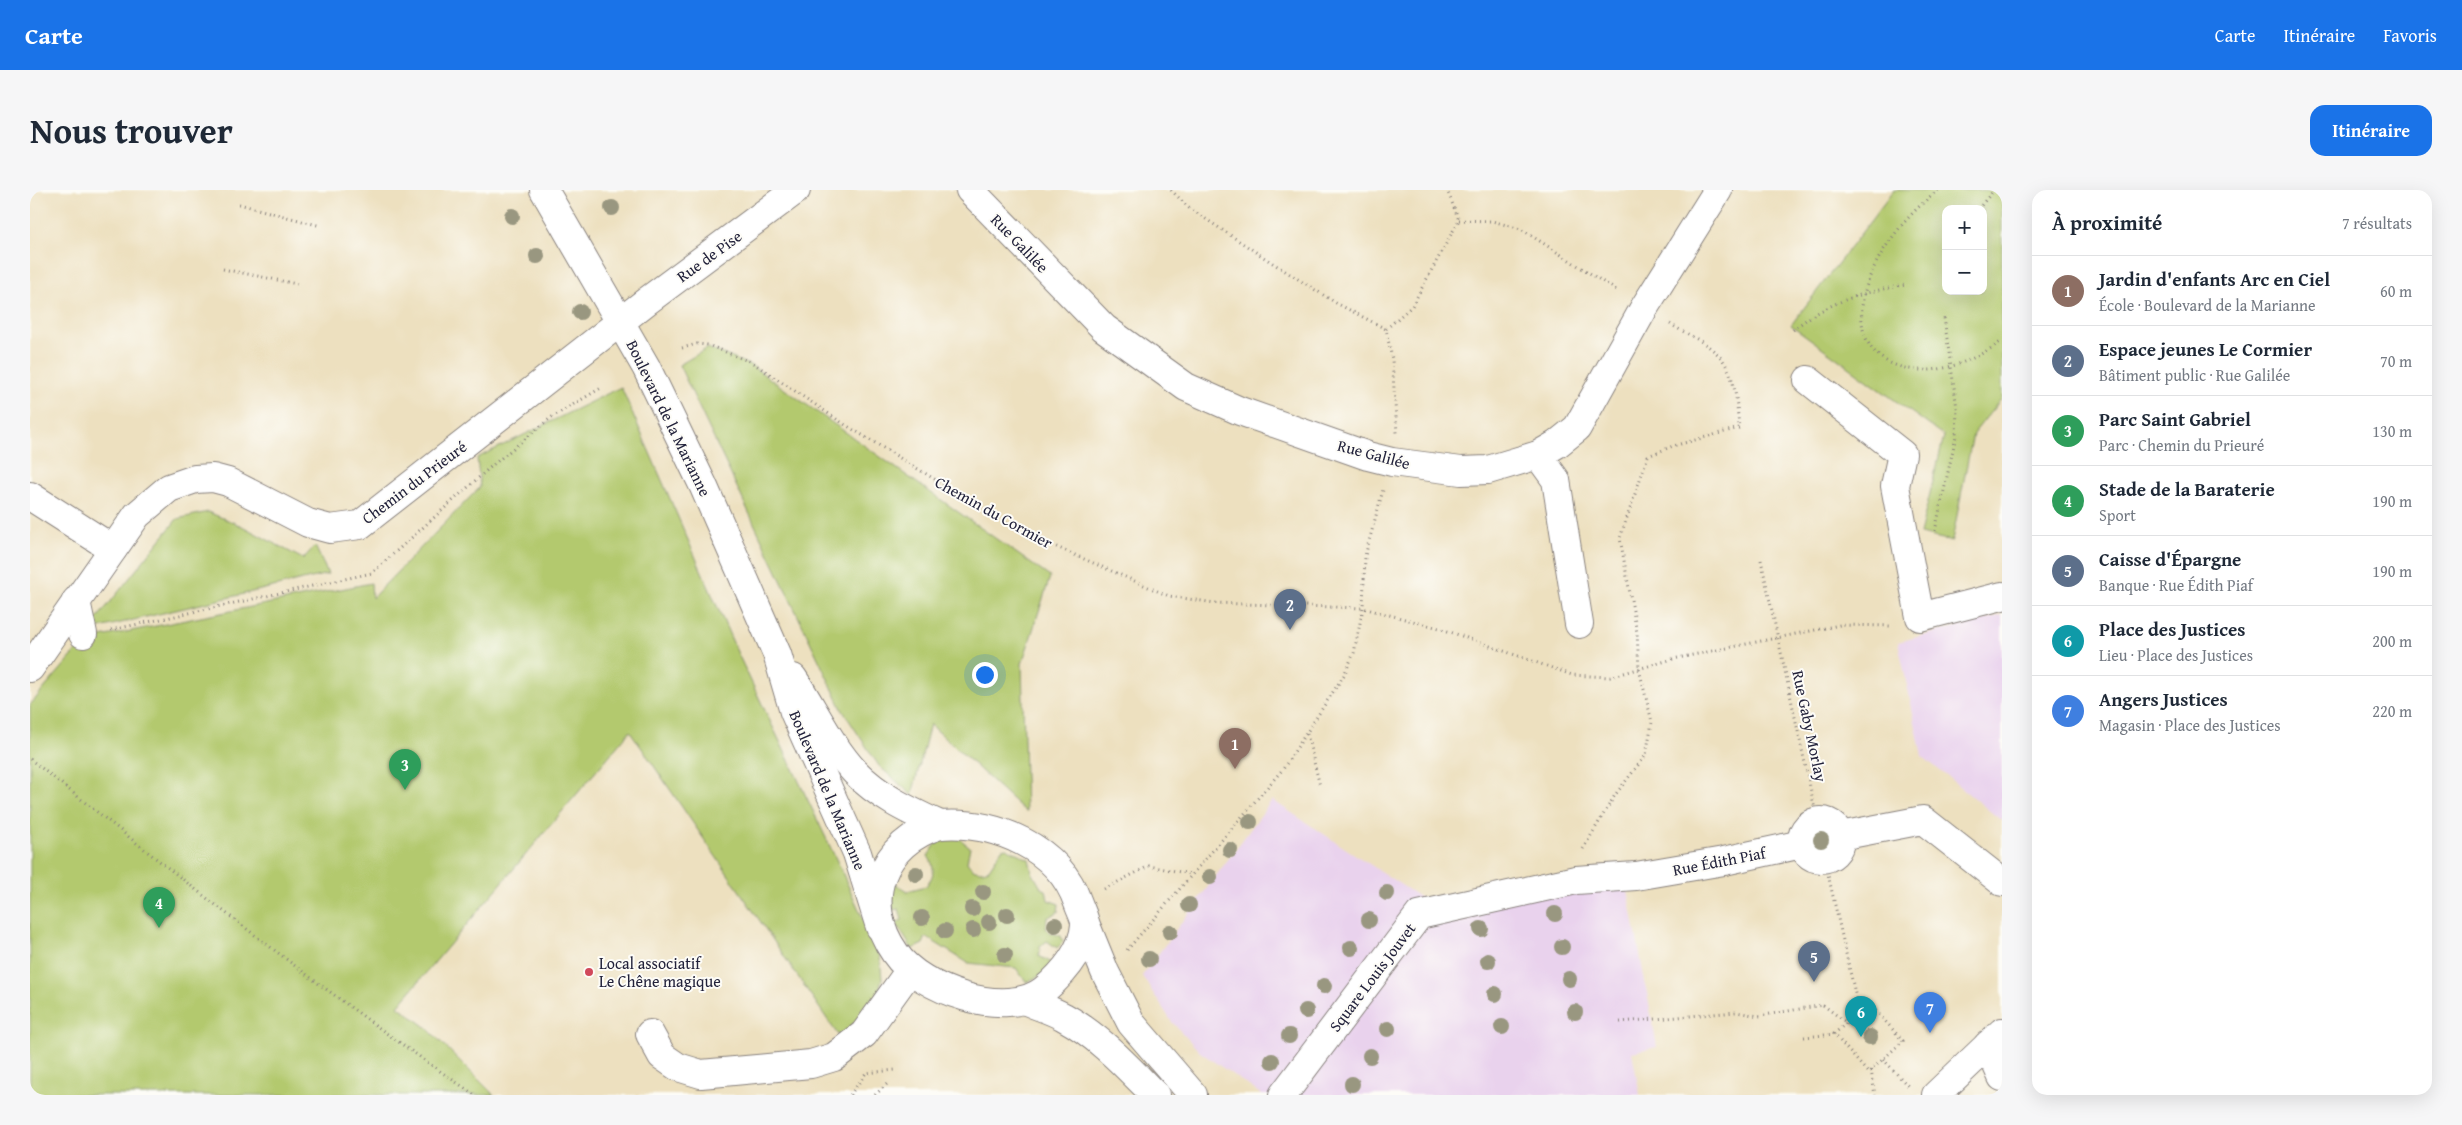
<!DOCTYPE html>
<html lang="fr">
<meta charset="utf-8">
<style>
body{margin:0;font-family:"Gentium Book Plus",serif;background:#f6f6f7;color:#1f2937}
.controls{position:absolute;right:15px;top:15px;display:grid;overflow:hidden;border-radius:10px;box-shadow:0 5px 20px #0002}
.controls button{width:45px;height:45px;display:grid;place-items:center;padding:0;border:0;border-bottom:1px solid #e0e1e3;background:#fff;color:#1f2937;font:25px sans-serif}
.you{position:absolute;left:954px;top:484px;width:18px;height:18px;margin:-12px;border:4px solid #fff;border-radius:50%;background:#1a73e8;box-shadow:0 0 0 8px #1a73e833}
.badge{display:grid;place-items:center;width:32px;height:32px;border-radius:50%;background:#1a73e8;color:#fff;font-size:16px;font-weight:700}
.pin{position:absolute;translate:-50% -41px;filter:drop-shadow(0 1px 2px #0008)}
.pin::after{content:'';position:absolute;top:26px;width:18px;height:15px;background:inherit;clip-path:polygon(0 0,100% 0,50% 100%)}
.list{margin:0;padding:0;list-style:none}
h2{display:flex;justify-content:space-between;align-items:center;height:65px;margin:0;padding:0 20px;font-size:21px}
h2 small{font-size:16px;font-weight:400;color:#747a83}
.list li{display:grid;grid-template-columns:32px 1fr auto;gap:15px;align-items:center;box-sizing:border-box;height:70px;padding:0 20px;border-top:1px solid #e0e1e3}
.list b{display:block;font-size:19px;white-space:nowrap}
.list p{margin:0;font-size:16px;white-space:nowrap;color:#747a83}
.list em{font-size:16px;font-style:normal;color:#747a83}
.map{position:relative;flex:none;width:1972px;height:905px;overflow:hidden;border-radius:15px}
header{display:flex;align-items:center;gap:30px;box-sizing:border-box;height:70px;padding:0 25px;background:#1a73e8;color:#fff}
header strong{font-size:24px}
nav{display:flex;gap:28px;margin-inline-start:auto;font-size:18px}
.intro{display:flex;align-items:center;justify-content:space-between;box-sizing:border-box;height:120px;padding:0 30px}
h1{margin:0;font-size:35px}
.button{padding:12px 22px;border-radius:15px;background:#1a73e8;color:#fff;font-size:18px;font-weight:700}
main{display:flex;gap:30px;padding:0 30px}
aside{flex:1;background:#fff;border-radius:15px;box-shadow:0 5px 20px #0002}
.map>svg:first-child{display:block}
</style>
<header>
<strong>Carte</strong>
<nav><a>Carte</a><a>Itinéraire</a><a>Favoris</a></nav>
</header>
<div class="intro"><h1>Nous trouver</h1><a class="button">Itinéraire</a></div>
<main>
<div class="map">
<svg width="1972" height="905" viewBox="0 0 1972 905">
<rect width="100%" height="100%" fill="#fdfcf7"/>
<filter id="ink" filterUnits="userSpaceOnUse"><feTurbulence type="fractalNoise" baseFrequency=".02" numOctaves="2"/><feDisplacementMap in="SourceGraphic" scale="10" xChannelSelector="R" yChannelSelector="G"/><feConvolveMatrix kernelMatrix="1 2 1 2 8 2 1 2 1" color-interpolation-filters="sRGB"/></filter>
<filter id="wash" filterUnits="userSpaceOnUse"><feTurbulence type="fractalNoise" baseFrequency=".0096" numOctaves="4" result="noise"/><feDisplacementMap in="SourceGraphic" scale="20" xChannelSelector="R" yChannelSelector="G"/><feGaussianBlur stdDeviation="1.12" result="paint"/><feColorMatrix in="noise" values="0 0 0 0 0 0 0 0 0 0 0 0 0 0 0 0 0 1.4 0 .05"/><feComposite in="paint" operator="in"/></filter>
<g filter="url(#wash)">
<rect width="100%" height="100%" fill="#ede0bf"/>
<g fill="#e9d2ed">
<polygon points="1972,425 1972,631 1892,566 1868,452"/>
<polygon points="1242,610 1397,712 1597,695 1627,857 1602,862 1610,905 1232,905 1170,862 1142,832 1112,786"/>
</g>
<g fill="#b3c96e" stroke="#6a7654" fill-rule="evenodd">
<path d="M1864,0H1972V208L1943,244L1922,351L1890,344L1914,246L1761,135ZM1916,19H1953V101H1916Z"/>
<polygon points="678,158 722,176 1020,387 992,474 996,622 900,534 882,605 849,576 813,521 649,175"/>
<polygon points="591,197 708,464 807,671 850,766 852,789 846,810 810,848 600,541 368,816 395,836 464,905 0,905 0,515 56,450 341,393 342,408 450,297 447,268"/>
<polygon points="178,322 212,336 273,369 285,356 298,384 57,441 147,329"/>
<path d="M927,647L940,657L937,672C942,681 950,683 959,679L972,659L976,658L999,669L1002,682L1011,698L1016,700L1018,710L1029,714L1028,722L1017,728L1016,738L1019,742L1031,746L1033,752L1027,758L1017,751L1010,757L1009,766L1024,774L1012,785L996,792L986,778L938,773L896,747L893,754L882,759L866,733L872,730L869,719L863,720L862,697L865,690L867,695L877,701L896,696C905,686 905,676 898,666L910,648Z"/>
</g>
</g>
<g filter="url(#ink)">
<g fill="none" stroke-linecap="round" stroke-linejoin="round">
<defs>
<g id="minor">
<polyline points="514,0 616,177 673,295 747,464 764,522 827,663 850,737"/>
<polyline points="940,0 1074,138 1156,197 1210,221 1338,266 1362,272 1431,281 1458,280 1508,265 1527,254 1547,238 1614,118 1688,0"/>
<polyline points="1778,190 1872,264 1865,296 1890,427 1972,406"/>
<polyline points="1508,265 1526,290 1549,434"/>
<polyline points="0,306 83,359"/>
<polyline points="46,411 53,444"/>
<polyline points="0,478 107,325 139,298 165,289 183,288 198,292 278,333 300,339 330,335 617,111 766,0"/>
<path d="M763,488C784,519 800,555 825,582C849,607 880,621 910,635"/>
<circle cx="1791" cy="650" r="19"/>
<path d="M910,635C965,631 1029,657 1048,713C1050,719 1055,728 1055,734C1054,760 1033,784 1014,800C976,830 890,800 865,763C829,712 851,652 910,635Z"/>
<polyline points="1810,646 1893,630 1972,692"/>
<polyline points="1055,733 1075,782 1101,833 1163,905"/>
<path d="M994,810C1007,816 1022,820 1034,827C1069,846 1097,877 1125,905"/>
<polyline points="620,844 632,866 648,877 671,884 781,874 804,867 834,844 880,780"/>
<polyline points="1958,855 1972,887"/>
<polyline points="1253,905 1389,725 1546,690 1606,686 1694,671 1772,654"/>
<polyline points="1906,905 1972,842"/>
</g>
</defs>
<use href="#minor" stroke="#88817d" stroke-width="30"/>
<g stroke="#88817d" stroke-width="3" stroke-dasharray="1 4" stroke-linecap="butt">
<polyline points="1141,0 1159,18 1241,72 1306,113 1356,139 1362,169 1367,243"/>
<path d="M1908,0C1871,29 1823,88 1833,139C1836,153 1845,165 1858,172C1897,191 1939,174 1972,151"/>
<polyline points="209,14 291,36"/>
<polyline points="1948,19 1964,0"/>
<polyline points="1429,30 1462,31 1491,39 1589,102"/>
<polyline points="193,79 267,94"/>
<polyline points="1356,139 1382,116 1429,30 1417,0"/>
<path d="M1763,140C1794,113 1836,101 1876,95"/>
<polyline points="652,158 667,154 678,155 723,173 814,234 990,341 1139,406 1185,413 1333,418 1409,438 1542,485 1580,487 1643,469 1810,435 1863,436"/>
<polyline points="1905,341 1926,246 1927,218 1914,128"/>
<polyline points="1731,370 1787,629"/>
<polyline points="81,440 342,383 465,273 522,227 571,198"/>
<polyline points="1277,544 1290,596"/>
<path d="M0,569C146,684 291,801 445,905"/>
<path d="M1553,659L1585,605L1616,565L1622,532L1609,479L1607,443L1590,348L1618,266L1643,256L1709,238C1707,216 1706,186 1691,168C1679,153 1656,144 1640,134"/>
<polyline points="1795,671 1829,821"/>
<polyline points="1074,699 1119,676 1161,684"/>
<polyline points="1097,760 1253,579 1314,485 1324,463 1333,418 1335,366 1353,300"/>
<polygon points="1839,813 1873,851 1838,883 1804,844"/>
<polyline points="1590,832 1706,822 1729,826 1793,815 1817,833"/>
<polyline points="1774,847 1804,844"/>
<polyline points="1853,869 1878,896"/>
<polyline points="1841,880 1845,905"/>
<polyline points="820,905 836,883 865,880"/>
<polyline points="845,905 858,893"/>
</g>
<use href="#minor" stroke="#fff" stroke-width="28"/>
</g>
<g fill="#999780">
<circle cx="582" cy="18" r="8"/>
<circle cx="482" cy="26" r="8"/>
<circle cx="507" cy="66" r="8"/>
<circle cx="550" cy="122" r="8"/>
<circle cx="1220" cy="632" r="8"/>
<circle cx="1791" cy="650" r="8"/>
<circle cx="1200" cy="660" r="8"/>
<circle cx="886" cy="684" r="8"/>
<circle cx="1180" cy="687" r="8"/>
<circle cx="953" cy="702" r="8"/>
<circle cx="1357" cy="703" r="8"/>
<circle cx="1159" cy="715" r="8"/>
<circle cx="942" cy="719" r="8"/>
<circle cx="1525" cy="724" r="8"/>
<circle cx="977" cy="725" r="8"/>
<circle cx="892" cy="728" r="8"/>
<circle cx="1339" cy="730" r="8"/>
<circle cx="959" cy="732" r="8"/>
<circle cx="1025" cy="735" r="8"/>
<circle cx="1451" cy="739" r="8"/>
<circle cx="943" cy="740" r="8"/>
<circle cx="915" cy="741" r="8"/>
<circle cx="1140" cy="742" r="8"/>
<circle cx="1532" cy="757" r="8"/>
<circle cx="1321" cy="758" r="8"/>
<circle cx="975" cy="765" r="8"/>
<circle cx="1119" cy="769" r="8"/>
<circle cx="1458" cy="771" r="8"/>
<circle cx="1539" cy="789" r="8"/>
<circle cx="1294" cy="796" r="8"/>
<circle cx="1465" cy="804" r="8"/>
<circle cx="1276" cy="821" r="8"/>
<circle cx="1545" cy="822" r="8"/>
<circle cx="1472" cy="837" r="8"/>
<circle cx="1358" cy="839" r="8"/>
<circle cx="1259" cy="846" r="8"/>
<circle cx="1840" cy="847" r="8"/>
<circle cx="1340" cy="866" r="8"/>
<circle cx="1242" cy="871" r="8"/>
<circle cx="1322" cy="894" r="8"/>
</g>
</g>
<circle fill="#d1495b" stroke="#fdfcf7" stroke-width="2" cx="559" cy="782" r="5"/>
<g text-anchor="middle" stroke-width="4" stroke-linejoin="round" paint-order="stroke">
<g font-size="16" fill="#22223b" stroke="#fdfcf7">
<text transform="translate(990 53) rotate(46)" y="6">Rue Galilée</text>
<text transform="translate(679 66) rotate(-36)" y="6">Rue de Pise</text>
<text transform="translate(639 228) rotate(64)" y="6">Boulevard de la Marianne</text>
<text transform="translate(1344 264) rotate(15)" y="6">Rue Galilée</text>
<text transform="translate(384 292) rotate(-37)" y="6">Chemin du Prieuré</text>
<text transform="translate(964 322) rotate(29)" y="6">Chemin du Cormier</text>
<text transform="translate(1780 536) rotate(78)" y="6">Rue Gaby Morlay</text>
<text transform="translate(798 600) rotate(67)" y="6">Boulevard de la Marianne</text>
<text transform="translate(1689 671) rotate(-11)" y="6">Rue Édith Piaf</text>
<text transform="translate(1342 787) rotate(-53)" y="6">Square Louis Jouvet</text>
</g>
<g font-size="16" fill="#22223b" stroke="#fdfcf7" text-anchor="start">
<text x="569" y="779">Local associatif<tspan x="569" dy="18">Le Chêne magique</tspan></text>
</g>
</g>
</svg>
<div class="controls">
<button>+</button>
<button>−</button>
</div>
<div class="you"></div>
<div class="pin badge" style="left:1205px;top:579px;background:#8d6e63">1</div>
<div class="pin badge" style="left:1260px;top:440px;background:#5c6f8a">2</div>
<div class="pin badge" style="left:375px;top:600px;background:#2e9e5b">3</div>
<div class="pin badge" style="left:129px;top:738px;background:#2e9e5b">4</div>
<div class="pin badge" style="left:1784px;top:792px;background:#5c6f8a">5</div>
<div class="pin badge" style="left:1831px;top:847px;background:#0f9aa8">6</div>
<div class="pin badge" style="left:1900px;top:843px;background:#3f7fe0">7</div>
</div>
<aside>
<h2>À proximité<small>7 résultats</small></h2>
<ul class="list">
<li><span class="badge" style="background:#8d6e63">1</span><div><b>Jardin d'enfants Arc en Ciel</b><p>École · Boulevard de la Marianne</p></div><em>60 m</em></li>
<li><span class="badge" style="background:#5c6f8a">2</span><div><b>Espace jeunes Le Cormier</b><p>Bâtiment public · Rue Galilée</p></div><em>70 m</em></li>
<li><span class="badge" style="background:#2e9e5b">3</span><div><b>Parc Saint Gabriel</b><p>Parc · Chemin du Prieuré</p></div><em>130 m</em></li>
<li><span class="badge" style="background:#2e9e5b">4</span><div><b>Stade de la Baraterie</b><p>Sport</p></div><em>190 m</em></li>
<li><span class="badge" style="background:#5c6f8a">5</span><div><b>Caisse d'Épargne</b><p>Banque · Rue Édith Piaf</p></div><em>190 m</em></li>
<li><span class="badge" style="background:#0f9aa8">6</span><div><b>Place des Justices</b><p>Lieu · Place des Justices</p></div><em>200 m</em></li>
<li><span class="badge" style="background:#3f7fe0">7</span><div><b>Angers Justices</b><p>Magasin · Place des Justices</p></div><em>220 m</em></li>
</ul>
</aside>
</main>
